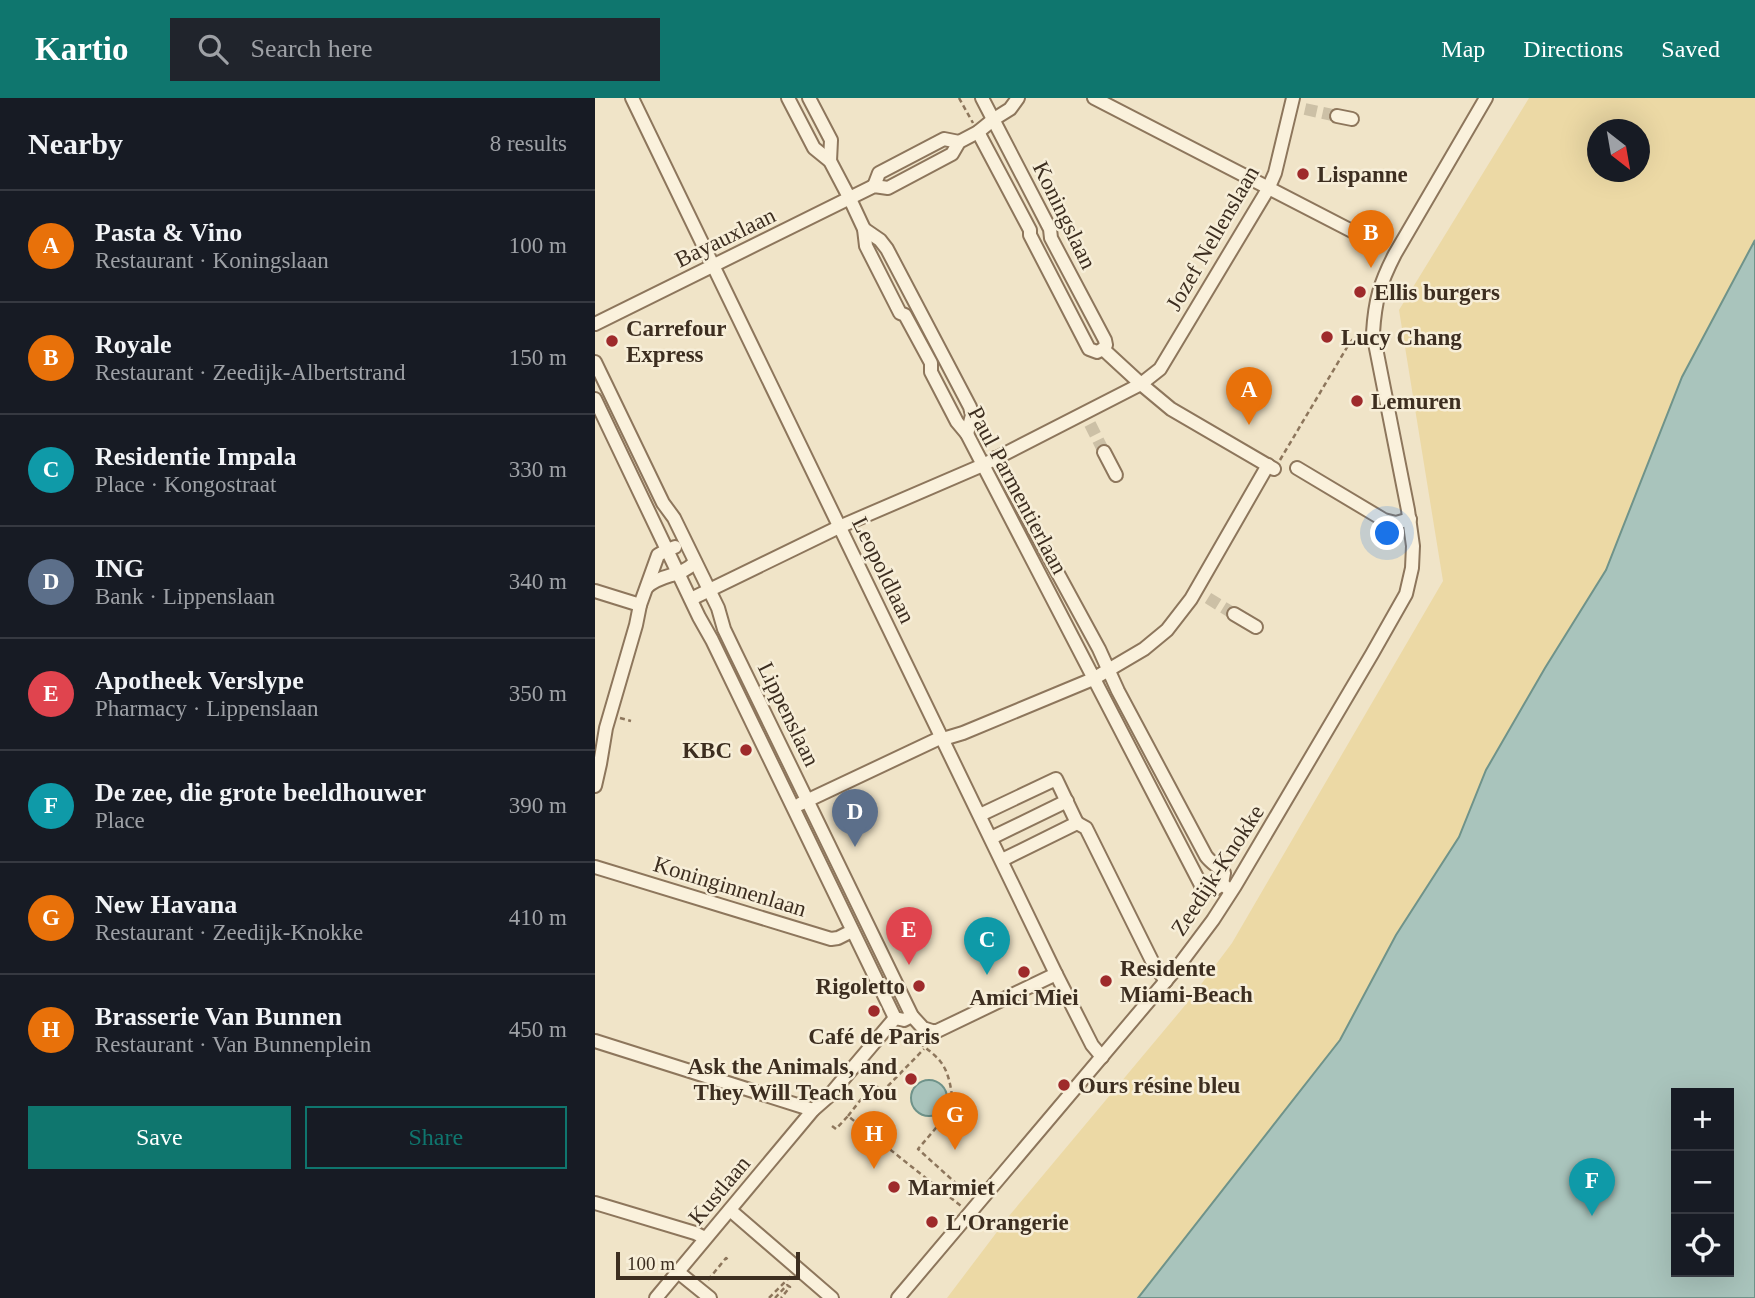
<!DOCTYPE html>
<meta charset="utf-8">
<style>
body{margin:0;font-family:"Times New Roman",serif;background:#20242c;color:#f1f3f6}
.controls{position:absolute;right:21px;bottom:21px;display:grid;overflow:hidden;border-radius:0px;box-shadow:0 7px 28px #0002}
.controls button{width:63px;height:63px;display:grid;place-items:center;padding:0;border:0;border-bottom:2px solid #363941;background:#171b24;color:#f1f3f6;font:35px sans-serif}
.compass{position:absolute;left:992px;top:21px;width:63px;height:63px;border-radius:50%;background:#171b24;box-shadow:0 7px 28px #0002;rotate:149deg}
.scale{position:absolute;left:21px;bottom:18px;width:184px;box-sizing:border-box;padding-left:7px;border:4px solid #3d2e20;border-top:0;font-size:19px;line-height:24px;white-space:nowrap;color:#3d2e20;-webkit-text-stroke:5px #f7eed8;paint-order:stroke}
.you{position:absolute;left:793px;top:436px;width:24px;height:24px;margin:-18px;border:5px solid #fff;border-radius:50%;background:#1a73e8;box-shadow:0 0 0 10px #1a73e833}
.badge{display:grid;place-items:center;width:46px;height:46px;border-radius:50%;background:#0f766e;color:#fff;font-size:23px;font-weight:700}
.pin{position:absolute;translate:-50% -58px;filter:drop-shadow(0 2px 4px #0008)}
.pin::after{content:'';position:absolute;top:37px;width:24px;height:21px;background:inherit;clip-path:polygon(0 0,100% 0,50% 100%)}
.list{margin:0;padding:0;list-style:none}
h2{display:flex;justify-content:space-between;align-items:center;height:91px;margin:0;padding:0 28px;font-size:30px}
h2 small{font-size:23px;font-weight:400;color:#9ea1a6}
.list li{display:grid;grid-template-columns:46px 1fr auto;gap:21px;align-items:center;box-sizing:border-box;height:112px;padding:0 28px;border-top:2px solid #363941}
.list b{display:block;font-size:26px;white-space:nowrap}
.list p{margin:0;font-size:23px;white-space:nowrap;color:#9ea1a6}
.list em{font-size:23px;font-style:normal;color:#9ea1a6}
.actions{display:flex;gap:14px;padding:21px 28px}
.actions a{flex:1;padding:16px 0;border:2px solid #0f766e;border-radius:0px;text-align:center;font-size:24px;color:#0f766e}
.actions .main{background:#0f766e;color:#fff}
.icon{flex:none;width:38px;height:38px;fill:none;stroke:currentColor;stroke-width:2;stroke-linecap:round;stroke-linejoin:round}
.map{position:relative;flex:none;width:1160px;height:1200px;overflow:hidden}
header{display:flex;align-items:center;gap:42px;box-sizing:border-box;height:98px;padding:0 35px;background:#0f766e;color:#fff}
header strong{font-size:33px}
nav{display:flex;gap:38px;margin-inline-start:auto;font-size:24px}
.search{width:490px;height:63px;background:#20242c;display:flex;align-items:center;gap:18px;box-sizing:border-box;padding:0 24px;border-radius:0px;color:#9ea1a6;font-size:26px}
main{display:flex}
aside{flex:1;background:#171b24}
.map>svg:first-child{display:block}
</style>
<header>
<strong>Kartio</strong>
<div class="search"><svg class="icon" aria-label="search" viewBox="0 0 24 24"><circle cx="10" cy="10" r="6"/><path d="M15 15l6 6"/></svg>Search here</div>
<nav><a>Map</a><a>Directions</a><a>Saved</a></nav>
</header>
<main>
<aside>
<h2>Nearby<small>8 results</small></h2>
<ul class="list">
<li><span class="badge" style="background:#e8710a">A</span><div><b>Pasta &amp; Vino</b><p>Restaurant · Koningslaan</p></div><em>100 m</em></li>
<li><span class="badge" style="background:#e8710a">B</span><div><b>Royale</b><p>Restaurant · Zeedijk-Albertstrand</p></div><em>150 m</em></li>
<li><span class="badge" style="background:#0f9aa8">C</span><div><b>Residentie Impala</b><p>Place · Kongostraat</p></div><em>330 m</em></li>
<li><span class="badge" style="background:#5c6f8a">D</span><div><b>ING</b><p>Bank · Lippenslaan</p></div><em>340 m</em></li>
<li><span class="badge" style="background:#e0444e">E</span><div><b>Apotheek Verslype</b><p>Pharmacy · Lippenslaan</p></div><em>350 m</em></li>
<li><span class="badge" style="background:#0f9aa8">F</span><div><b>De zee, die grote beeldhouwer</b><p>Place</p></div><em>390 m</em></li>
<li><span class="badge" style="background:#e8710a">G</span><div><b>New Havana</b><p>Restaurant · Zeedijk-Knokke</p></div><em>410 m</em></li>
<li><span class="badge" style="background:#e8710a">H</span><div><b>Brasserie Van Bunnen</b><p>Restaurant · Van Bunnenplein</p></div><em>450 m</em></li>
</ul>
<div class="actions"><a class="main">Save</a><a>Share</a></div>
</aside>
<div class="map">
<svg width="1160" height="1200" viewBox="0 0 1160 1200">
<rect width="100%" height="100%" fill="#f0e4c8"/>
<path fill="#ecd9a5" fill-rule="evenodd" d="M934,0H1160V142L1087,279L1011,472L950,570L891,672L864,739L801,837L745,942L543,1200H352L414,1118L592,905L637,845L848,483L804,212ZM1002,32H1044V74H1002Z"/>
<g fill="#a9c4bc" stroke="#6f938a" stroke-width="2" fill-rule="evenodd">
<path d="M1160,142V1200H543L745,942L801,837L864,739L891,672L950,570L1011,472L1087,279ZM1081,995H1134V1174H1081Z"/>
<circle cx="334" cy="1000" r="18"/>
</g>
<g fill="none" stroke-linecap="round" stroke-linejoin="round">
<g stroke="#ccc0a6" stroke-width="12" stroke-dasharray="12 6" stroke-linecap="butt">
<polyline points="710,11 742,18"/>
<polyline points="495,326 509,354"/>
<polyline points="613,500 639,516"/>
</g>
<defs>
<g id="minor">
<polyline points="37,0 461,876 497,947 507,959"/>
<polyline points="193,0 219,50 235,63 255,101 269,131 271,148 305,215 310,217 336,265 336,274 362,324 372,336 606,787 613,792 620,791 627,786 636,793"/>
<polyline points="214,0 236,42 235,63"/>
<polyline points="387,0 455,131 456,140 510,242 511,247 508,251"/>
<polyline points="499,0 782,146"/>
<polyline points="742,18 757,21"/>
<polyline points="383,34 435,132 435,137 494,251 502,254 508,251"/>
<polyline points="279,88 284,75 349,41 364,44"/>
<polyline points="269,131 285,142 292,151 375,309 377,317 372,336"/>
<polyline points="0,226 279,88 293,90 357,56 364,44 383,34 399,21 415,11 423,0"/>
<polyline points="508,251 546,286 576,311 679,371"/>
<polyline points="0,264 68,405 79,420 123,510 129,531 141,556 317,918 328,930 340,934 461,876"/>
<polyline points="0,301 104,519 117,542 300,920 309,922 317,918"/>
<polyline points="509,354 521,377"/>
<path d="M400,360L504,551L523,593L611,758C616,765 623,768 629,775L627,786"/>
<polyline points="702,370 789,422 801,425 815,421"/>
<path d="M52,489C67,475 85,480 100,464"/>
<polyline points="0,493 45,507"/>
<polyline points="96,501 244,429 388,367 546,286 565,271 673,91 680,75 698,0"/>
<polyline points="639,516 661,529"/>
<polyline points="348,641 368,635 498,581 549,551 572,532 596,501 673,367"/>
<polyline points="0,688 5,666 11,630 41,527 45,507 63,457 72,452 80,449"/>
<polyline points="205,706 347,639"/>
<polyline points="385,717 461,681 482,725 407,762"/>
<polyline points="482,725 491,730 559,867 571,883"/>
<polyline points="396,740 472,703"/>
<polyline points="0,769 236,841 243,840 257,833"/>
<polyline points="0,943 218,1012"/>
<polyline points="0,1105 100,1135 110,1140"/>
<polyline points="135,1112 237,1200"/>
<polyline points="83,1174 115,1200"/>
<polyline points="61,1200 218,1012 234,998 300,920"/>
<path d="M303,1200L585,866L618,822L640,788L777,556L811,496L817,470L818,448L813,412L778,235C780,202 785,185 800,156L891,0"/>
</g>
</defs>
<use href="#minor" stroke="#8d765c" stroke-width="16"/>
<g stroke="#8d765c" stroke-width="2.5" stroke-dasharray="5 3.5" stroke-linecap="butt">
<polyline points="364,0 378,25"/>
<polyline points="685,362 754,246 759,240 767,238"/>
<polyline points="25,620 36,623"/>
<path d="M312,934C321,944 336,952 345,963C355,975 357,995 358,1010L323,1051L374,1097"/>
<polyline points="253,1018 278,986 288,993 329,951"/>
<polyline points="237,1028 241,1031 253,1018 366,1108"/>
<polyline points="113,1182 131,1160 134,1163"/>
<polyline points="174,1200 196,1178"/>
<polyline points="180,1200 192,1187 195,1189 186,1200"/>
</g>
<use href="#minor" stroke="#faf1dc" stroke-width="12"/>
</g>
<g fill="#9e2a2b" stroke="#f7eed8" stroke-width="2.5">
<circle cx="708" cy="76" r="7"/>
<circle cx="765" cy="194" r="7"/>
<circle cx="732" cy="239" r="7"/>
<circle cx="17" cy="243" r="7"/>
<circle cx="762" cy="303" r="7"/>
<circle cx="151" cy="652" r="7"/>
<circle cx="429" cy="874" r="7"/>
<circle cx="511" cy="883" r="7"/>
<circle cx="324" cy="888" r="7"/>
<circle cx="279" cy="913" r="7"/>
<circle cx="316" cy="981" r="7"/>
<circle cx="469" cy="987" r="7"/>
<circle cx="299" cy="1089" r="7"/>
<circle cx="337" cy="1124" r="7"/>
</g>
<g text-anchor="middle" stroke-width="5" stroke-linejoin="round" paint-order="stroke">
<g font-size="23" font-weight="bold" fill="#3d2e20" stroke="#f7eed8" text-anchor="start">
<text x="722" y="84">Lispanne</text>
<text x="779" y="202">Ellis burgers</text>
<text x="31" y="238">Carrefour<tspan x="31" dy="26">Express</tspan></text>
<text x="746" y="247">Lucy Chang</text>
<text x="776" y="311">Lemuren</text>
<text x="137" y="660" text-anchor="end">KBC</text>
<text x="525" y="878">Residente<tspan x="525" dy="26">Miami-Beach</tspan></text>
<text x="310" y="896" text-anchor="end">Rigoletto</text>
<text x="429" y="907" text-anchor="middle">Amici Miei</text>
<text x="279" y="946" text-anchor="middle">Café de Paris</text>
<text x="302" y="976" text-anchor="end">Ask the Animals, and<tspan x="302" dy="26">They Will Teach You</tspan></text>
<text x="483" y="995">Ours résine bleu</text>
<text x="313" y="1097">Marmiet</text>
<text x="351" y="1132">L'Orangerie</text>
</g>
<g font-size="23" fill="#3d2e20" stroke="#f7eed8">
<text transform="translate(470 117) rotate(64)" y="8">Koningslaan</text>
<text transform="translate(130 139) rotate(-26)" y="8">Bayauxlaan</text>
<text transform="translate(617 140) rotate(-60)" y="8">Jozef Nellenslaan</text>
<text transform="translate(423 392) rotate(62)" y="8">Paul Parmentierlaan</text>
<text transform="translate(289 472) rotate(64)" y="8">Leopoldlaan</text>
<text transform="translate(194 616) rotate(64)" y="8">Lippenslaan</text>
<text transform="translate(622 772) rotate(-57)" y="8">Zeedijk-Knokke</text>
<text transform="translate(135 788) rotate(17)" y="8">Koninginnenlaan</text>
<text transform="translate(124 1092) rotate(-50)" y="8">Kustlaan</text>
</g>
</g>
</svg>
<div class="controls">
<button>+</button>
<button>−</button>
<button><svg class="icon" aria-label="locate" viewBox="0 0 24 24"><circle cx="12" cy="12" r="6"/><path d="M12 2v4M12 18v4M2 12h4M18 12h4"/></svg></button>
</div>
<svg class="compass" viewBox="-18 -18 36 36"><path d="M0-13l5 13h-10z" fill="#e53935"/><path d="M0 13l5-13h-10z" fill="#9ea1a6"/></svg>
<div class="scale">100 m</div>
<div class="you"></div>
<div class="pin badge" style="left:654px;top:327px;background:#e8710a">A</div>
<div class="pin badge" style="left:776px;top:170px;background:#e8710a">B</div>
<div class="pin badge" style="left:392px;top:877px;background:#0f9aa8">C</div>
<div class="pin badge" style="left:260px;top:749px;background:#5c6f8a">D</div>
<div class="pin badge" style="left:314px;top:867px;background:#e0444e">E</div>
<div class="pin badge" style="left:997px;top:1118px;background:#0f9aa8">F</div>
<div class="pin badge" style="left:360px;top:1052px;background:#e8710a">G</div>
<div class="pin badge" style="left:279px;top:1071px;background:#e8710a">H</div>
</div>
</main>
